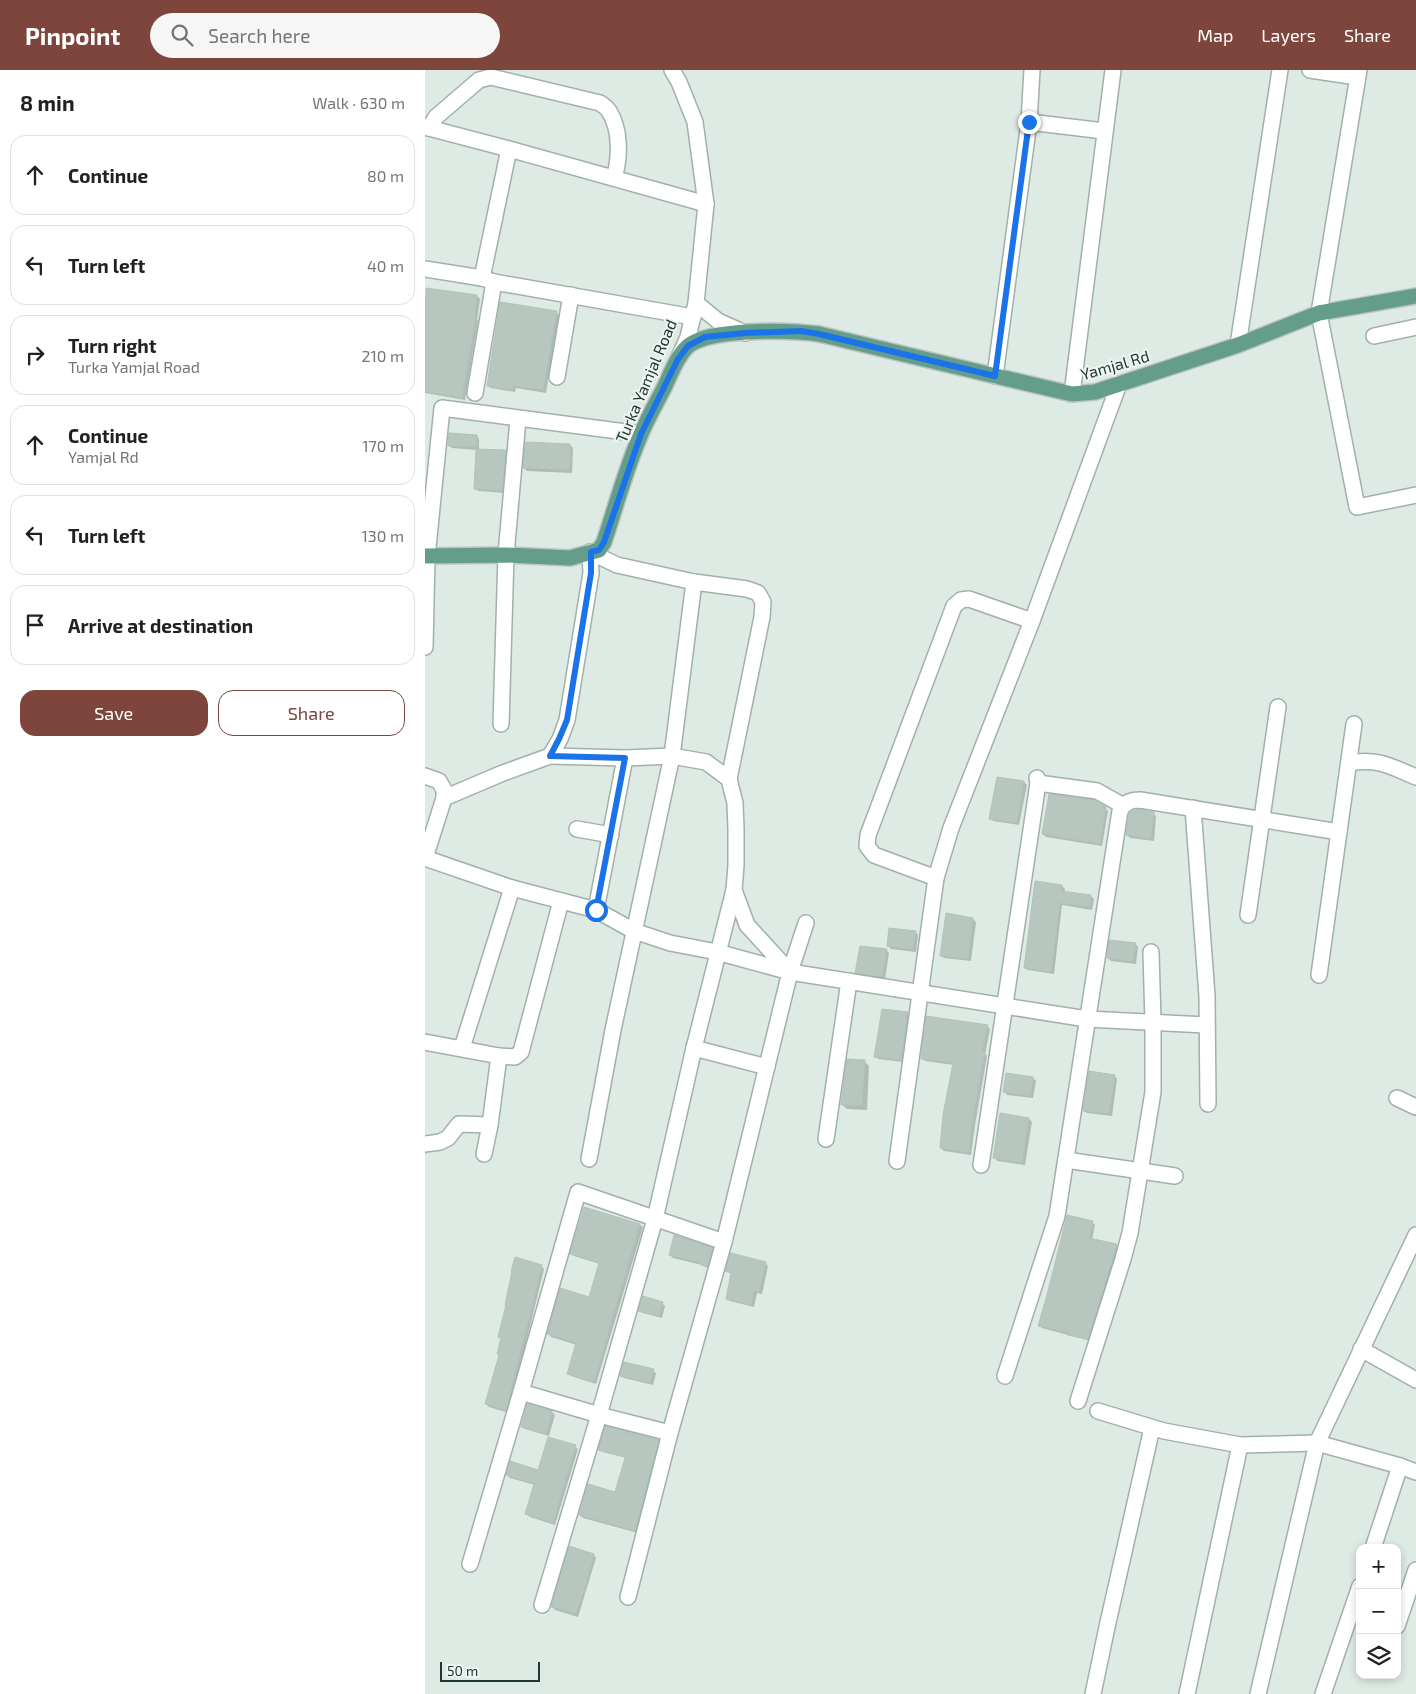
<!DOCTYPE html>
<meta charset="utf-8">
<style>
body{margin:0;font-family:"Exo 2",sans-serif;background:#f6f6f6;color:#202124}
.controls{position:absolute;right:15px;bottom:15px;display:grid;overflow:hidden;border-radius:10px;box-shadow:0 2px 8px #0003}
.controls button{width:45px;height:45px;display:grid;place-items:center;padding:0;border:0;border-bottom:1px solid #e0e0e0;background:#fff;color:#202124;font:25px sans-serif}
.scale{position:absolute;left:15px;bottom:12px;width:100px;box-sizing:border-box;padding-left:5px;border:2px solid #203930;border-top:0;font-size:14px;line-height:18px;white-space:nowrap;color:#203930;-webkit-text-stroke:4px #eff6f2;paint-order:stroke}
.stop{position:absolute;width:15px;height:15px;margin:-11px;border:4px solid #1a73e8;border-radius:50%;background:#fff}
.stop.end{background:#1a73e8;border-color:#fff;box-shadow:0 1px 5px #0008}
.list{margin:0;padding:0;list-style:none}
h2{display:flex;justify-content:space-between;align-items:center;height:65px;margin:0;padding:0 20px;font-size:21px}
h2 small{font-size:16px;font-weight:400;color:#757577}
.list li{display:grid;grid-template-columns:32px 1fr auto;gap:15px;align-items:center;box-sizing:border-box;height:80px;margin:0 10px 10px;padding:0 10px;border:1px solid #e0e0e0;border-radius:15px}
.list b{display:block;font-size:19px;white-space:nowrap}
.list p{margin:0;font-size:16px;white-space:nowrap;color:#757577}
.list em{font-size:16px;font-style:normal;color:#757577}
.actions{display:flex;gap:10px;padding:15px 20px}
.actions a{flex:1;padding:11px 0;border:1px solid #7d453b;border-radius:15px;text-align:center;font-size:18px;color:#7d453b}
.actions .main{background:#7d453b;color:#fff}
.icon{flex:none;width:28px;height:28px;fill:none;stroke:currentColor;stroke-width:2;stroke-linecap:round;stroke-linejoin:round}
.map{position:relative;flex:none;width:991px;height:1624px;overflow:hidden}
header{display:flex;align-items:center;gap:30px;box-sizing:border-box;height:70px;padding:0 25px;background:#7d453b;color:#fff}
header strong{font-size:24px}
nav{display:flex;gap:28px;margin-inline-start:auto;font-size:18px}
.search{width:350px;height:45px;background:#f6f6f6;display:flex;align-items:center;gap:12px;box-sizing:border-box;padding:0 18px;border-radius:28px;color:#757577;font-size:19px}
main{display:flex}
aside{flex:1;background:#fff}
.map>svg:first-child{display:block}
</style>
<header>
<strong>Pinpoint</strong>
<div class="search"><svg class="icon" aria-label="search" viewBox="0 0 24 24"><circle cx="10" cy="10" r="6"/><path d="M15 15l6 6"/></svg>Search here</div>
<nav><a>Map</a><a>Layers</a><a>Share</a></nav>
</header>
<main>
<aside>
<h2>8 min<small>Walk · 630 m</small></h2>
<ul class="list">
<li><svg class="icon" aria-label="ahead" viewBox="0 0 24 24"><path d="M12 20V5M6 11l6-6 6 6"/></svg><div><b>Continue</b></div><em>80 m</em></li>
<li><svg class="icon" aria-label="left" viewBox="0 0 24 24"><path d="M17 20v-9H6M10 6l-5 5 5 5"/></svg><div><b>Turn left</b></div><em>40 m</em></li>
<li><svg class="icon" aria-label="right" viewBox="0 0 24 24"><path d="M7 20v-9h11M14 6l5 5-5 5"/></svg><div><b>Turn right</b><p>Turka Yamjal Road</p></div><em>210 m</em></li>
<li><svg class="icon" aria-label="ahead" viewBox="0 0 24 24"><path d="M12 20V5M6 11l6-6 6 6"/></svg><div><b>Continue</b><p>Yamjal Rd</p></div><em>170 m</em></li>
<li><svg class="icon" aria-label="left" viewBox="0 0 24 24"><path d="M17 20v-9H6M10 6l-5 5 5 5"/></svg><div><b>Turn left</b></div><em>130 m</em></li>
<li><svg class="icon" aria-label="arrive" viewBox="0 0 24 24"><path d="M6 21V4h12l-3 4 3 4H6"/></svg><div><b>Arrive at destination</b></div></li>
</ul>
<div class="actions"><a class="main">Save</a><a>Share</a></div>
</aside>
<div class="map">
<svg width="991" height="1624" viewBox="0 0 991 1624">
<rect width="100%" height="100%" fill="#deeae4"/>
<g fill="#0003">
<polygon points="2,220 52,226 55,229 52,250 53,251 40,330 0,323 0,230"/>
<polygon points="131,242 134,245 121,323 91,318 90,322 66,318 63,315"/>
<polygon points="52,366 54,369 54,380 80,382 83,384 80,423 53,421 50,418 52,380 27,378 24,375"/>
<polygon points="145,375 148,378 147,403 102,401 99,398"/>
<polygon points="599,712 602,715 594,755 568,751 566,748"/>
<polygon points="680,738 683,741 677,776 621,767 618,764"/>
<polygon points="728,743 731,746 729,771 705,768 702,765"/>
<polygon points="637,816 640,819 639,823 666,826 669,829 667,840 637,835 629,904 603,900 600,898"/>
<polygon points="548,849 551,852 546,891 519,888 516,885"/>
<polygon points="491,862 493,865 491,882 466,879 463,876"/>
<polygon points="710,874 713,877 711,894 686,891 683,888"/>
<polygon points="461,880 464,883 460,909 434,905 432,902"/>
<polygon points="482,943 485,946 478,992 453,989 450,986"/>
<polygon points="562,956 565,959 560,984 562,986 550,1055 546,1085 519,1081 516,1078 529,995 500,991 498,988"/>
<polygon points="439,991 444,996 442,1040 422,1039 417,1034"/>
<polygon points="689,1006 692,1009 687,1046 662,1043 659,1041"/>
<polygon points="608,1008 611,1011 608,1028 582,1025 580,1022"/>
<polygon points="576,1045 604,1049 607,1052 600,1095 572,1091 570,1088"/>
<polygon points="667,1152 670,1155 667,1170 692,1176 694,1178 666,1271 617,1258 614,1255"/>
<polygon points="215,1155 218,1157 171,1314 146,1306 143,1303 152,1275 126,1267 124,1264 164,1229 175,1194 149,1186 146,1184"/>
<polygon points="287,1179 290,1182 285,1199 277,1195 248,1188 245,1185"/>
<polygon points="340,1193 343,1196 337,1224 332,1223 329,1237 305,1231 302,1228 307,1204 302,1201"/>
<polygon points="116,1196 119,1199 84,1343 64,1337 61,1334 75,1285 77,1270 75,1267"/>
<polygon points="237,1233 240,1236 237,1248 218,1243 215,1241"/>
<polygon points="228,1301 231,1303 228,1315 199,1308 196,1306"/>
<polygon points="103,1335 127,1342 130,1345 124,1366 100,1359 97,1356"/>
<polygon points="233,1371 236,1374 213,1463 158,1448 155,1445 191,1424 202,1388 178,1382 175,1379"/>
<polygon points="150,1377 153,1379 130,1455 105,1447 102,1444 110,1415 85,1408 83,1405 114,1401"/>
<polygon points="169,1485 171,1488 153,1547 130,1540 128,1537"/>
</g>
<g fill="#b7c7bf" stroke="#b1c3ba">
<polygon points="1,218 52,225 50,247 51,247 37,328 0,322"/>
<polygon points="75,232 132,241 118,320 88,316 88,320 62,316"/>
<polygon points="24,363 52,365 52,377 23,376"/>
<polygon points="100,372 145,374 145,400 98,398"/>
<polygon points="51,379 81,380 77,421 49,419"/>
<polygon points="572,707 599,711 592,753 564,749"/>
<polygon points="624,724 669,730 681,737 675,774 617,764"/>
<polygon points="714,739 729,742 726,769 701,765 704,744 707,741"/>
<polygon points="610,811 637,815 636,821 666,825 665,837 635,833 626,902 599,898"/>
<polygon points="521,843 548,848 543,889 515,886"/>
<polygon points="464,858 491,861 488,880 462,876"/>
<polygon points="684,870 711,873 708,892 682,888"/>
<polygon points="435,876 462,879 457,907 430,903"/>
<polygon points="457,939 483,942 476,990 449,987"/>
<polygon points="501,946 563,955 557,982 560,982 547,1052 544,1083 515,1078 518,1045 528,993 496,989"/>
<polygon points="422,989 440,990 437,1036 416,1035"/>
<polygon points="664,1001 690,1005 684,1044 658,1041"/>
<polygon points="581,1003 608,1007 606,1026 578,1022"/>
<polygon points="575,1043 604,1048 597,1093 568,1088"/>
<polygon points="159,1137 215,1154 182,1266 183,1267 169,1312 142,1304 151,1273 122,1264 135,1218 164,1227 174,1193 145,1184"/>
<polygon points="642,1145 668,1151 664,1168 692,1174 663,1269 643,1265 644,1263 613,1256 622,1225"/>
<polygon points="249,1165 288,1178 282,1197 276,1195 276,1193 244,1185"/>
<polygon points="306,1183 341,1192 334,1222 329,1221 326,1235 301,1229 306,1203 300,1201"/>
<polygon points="90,1187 117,1195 81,1340 60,1334 74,1285 72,1284 76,1268 73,1267 81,1235 80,1235 87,1201 86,1201"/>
<polygon points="218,1226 238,1232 234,1246 213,1241"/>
<polygon points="199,1292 229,1299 225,1313 195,1306"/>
<polygon points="102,1334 127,1341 121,1364 96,1357"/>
<polygon points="180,1356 234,1370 210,1461 154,1445 163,1414 190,1422 200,1388 200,1387 173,1380"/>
<polygon points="123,1367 151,1375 128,1453 100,1444 109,1414 81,1405 85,1391 113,1400"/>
<polygon points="144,1476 169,1484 161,1515 151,1544 126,1537"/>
</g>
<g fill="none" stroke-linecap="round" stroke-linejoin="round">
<defs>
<g id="minor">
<polyline points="247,0 254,12 270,52 281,134 271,233 263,267 255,285"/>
<polyline points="885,0 932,7"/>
<polyline points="934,0 894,243 932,437 991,425"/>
<polyline points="604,52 679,61"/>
<polyline points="0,57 84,79 281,134"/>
<path d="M4,58L11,47L54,10L66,7L175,33C178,35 182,38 184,41C196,60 195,88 189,108"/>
<polyline points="0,199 57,208 69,212 268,247"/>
<polyline points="57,208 84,79"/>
<polyline points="271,233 293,251 320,263"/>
<polyline points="949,266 991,257"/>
<polyline points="813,275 855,0"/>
<polyline points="570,306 604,52 607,0"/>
<polyline points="132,307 146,225"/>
<polyline points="50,323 69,212"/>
<polyline points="647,324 688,0"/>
<polyline points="0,577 2,487 17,338 216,364"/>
<polyline points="76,654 81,485 93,349"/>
<polyline points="125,686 200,688 247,686 281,692 304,709 310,733 311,759 311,795 309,820 322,855 365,902"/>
<path d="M924,693C953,688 965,696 991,707"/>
<polyline points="0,706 14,711 19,720 19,728"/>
<polyline points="613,713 672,721 697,735"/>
<polyline points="768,738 782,926 783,1034"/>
<polyline points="152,759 186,765"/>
<polyline points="0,788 87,818 171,840 209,861 245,873 292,882 365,902 662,949 781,955"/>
<polyline points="0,788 19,728 78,703 125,686 135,669 142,650 166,503 165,482 192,495 269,512 322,519 333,523 338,532 337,547 304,709"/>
<polyline points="511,808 449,785 442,776 443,765 529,536 536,530 544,529 607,551"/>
<polyline points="171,840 200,688"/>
<polyline points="823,845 853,637"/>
<polyline points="894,905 929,654"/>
<polyline points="0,972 74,986 90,987 96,982 136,831"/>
<polyline points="37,978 87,818"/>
<polyline points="269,978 342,997"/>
<polyline points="972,1028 991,1037"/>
<polyline points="401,1069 424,911"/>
<polyline points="0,1074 15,1072 23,1068 34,1054 65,1055"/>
<polyline points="59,1084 65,1055 74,986"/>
<polyline points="164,1089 188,960 247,686 269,512"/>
<polyline points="641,1090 750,1106"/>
<polyline points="472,1091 511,808 526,758 607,551 694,314"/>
<polyline points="556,1095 613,713 612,708"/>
<polyline points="936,1279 991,1310"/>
<path d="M580,1306L632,1146L695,741C699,732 706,730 715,730L914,762"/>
<polyline points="96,1322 174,1345 245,1363"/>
<polyline points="653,1331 698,1189 705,1163 728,1022 728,952 726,882"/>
<polyline points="673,1341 739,1361 815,1375 892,1373 975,1396 991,1402"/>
<polyline points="948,1478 975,1396"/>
<polyline points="45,1494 96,1322 153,1122 299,1172"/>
<polyline points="203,1527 245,1363 299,1172 365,902 381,853"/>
<polyline points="117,1535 174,1345 230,1149 269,978 309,820"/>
<polyline points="972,1556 991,1500"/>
<polyline points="668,1624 682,1557 727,1358"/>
<polyline points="762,1624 815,1375"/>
<polyline points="833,1624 892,1373 991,1165"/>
<polyline points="898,1624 935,1516"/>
</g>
<path id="major" d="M0,486L81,485L145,488L174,480L179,472C191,436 201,398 216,364C223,347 232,332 240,316C246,303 252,286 263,276C285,258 366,260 394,264L647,324L670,322L813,275L894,243L991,226"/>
</defs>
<use href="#minor" stroke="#a1b1aa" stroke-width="18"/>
<use href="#major" stroke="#bcc4c1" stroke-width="18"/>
<use href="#minor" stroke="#fff" stroke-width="15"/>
<use href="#major" stroke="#649e8b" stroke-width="15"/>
</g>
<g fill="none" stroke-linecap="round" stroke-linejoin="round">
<polyline stroke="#1a73e8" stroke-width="6" points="171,840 200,688 125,686 134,669 142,650 166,503 166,482 174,480 179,472 216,364 253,289 263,276 280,267 320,263 376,261 394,264 570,306 604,52"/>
</g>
<g text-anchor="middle" stroke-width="4" stroke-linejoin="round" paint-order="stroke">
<g font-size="16" fill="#203930" stroke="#eff6f2">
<text transform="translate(690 295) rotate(-16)" y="6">Yamjal Rd</text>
<text transform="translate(221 311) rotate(-67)" y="6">Turka Yamjal Road</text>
</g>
</g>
</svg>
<div class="controls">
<button>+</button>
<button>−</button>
<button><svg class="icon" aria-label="layers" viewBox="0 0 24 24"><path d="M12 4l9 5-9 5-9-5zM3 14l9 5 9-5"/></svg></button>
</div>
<div class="scale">50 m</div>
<div class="stop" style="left:171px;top:840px"></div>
<div class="stop end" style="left:604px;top:52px"></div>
</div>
</main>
